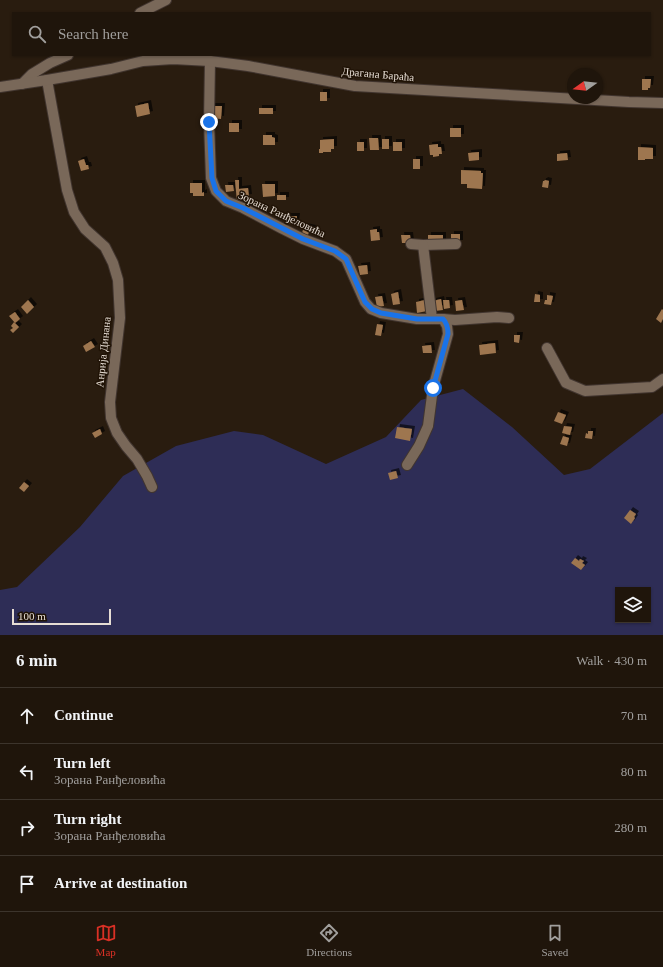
<!DOCTYPE html>
<meta charset="utf-8">
<style>
body{margin:0;font-family:Georgia,serif;background:#271e14;color:#f1f3f6}
.controls{position:absolute;right:12px;bottom:12px;display:grid;overflow:hidden;border-radius:0px;box-shadow:0 1px 3px #0004}
.controls button{width:36px;height:36px;display:grid;place-items:center;padding:0;border:0;border-bottom:1px solid #3c342c;background:#1f150b;color:#f1f3f6;font:20px sans-serif}
.compass{position:absolute;left:567px;top:68px;width:36px;height:36px;border-radius:50%;background:#1f150b;box-shadow:0 1px 3px #0004;rotate:255deg}
.scale{position:absolute;left:12px;bottom:10px;width:99px;box-sizing:border-box;padding-left:4px;border:2px solid #e6ddd4;border-top:0;font-size:11px;line-height:14px;white-space:nowrap;color:#e6ddd4;-webkit-text-stroke:3px #201306;paint-order:stroke}
.stop{position:absolute;width:12px;height:12px;margin:-9px;border:3px solid #1a73e8;border-radius:50%;background:#fff}
.stop.end{background:#1a73e8;border-color:#fff;box-shadow:0 1px 4px #0008}
.list{margin:0;padding:0;list-style:none}
h2{display:flex;justify-content:space-between;align-items:center;height:52px;margin:0;padding:0 16px;font-size:17px}
h2 small{font-size:13px;font-weight:400;color:#a19f9d}
.list li{display:grid;grid-template-columns:26px 1fr auto;gap:12px;align-items:center;box-sizing:border-box;height:56px;padding:0 16px;border-top:1px solid #3c342c}
.list b{display:block;font-size:15px;white-space:nowrap}
.list p{margin:0;font-size:13px;white-space:nowrap;color:#a19f9d}
.list em{font-size:13px;font-style:normal;color:#a19f9d}
.icon{flex:none;width:22px;height:22px;fill:none;stroke:currentColor;stroke-width:2;stroke-linecap:round;stroke-linejoin:round}
.map{position:relative;flex:none;width:663px;height:635px;overflow:hidden}
.search{position:absolute;background:#1f150b;box-shadow:0 1px 3px #0004;left:12px;right:12px;top:12px;height:44px;display:flex;align-items:center;gap:10px;box-sizing:border-box;padding:0 14px;border-radius:0px;color:#a19f9d;font-size:15px}
.sheet{height:276px;background:#1f150b}
nav{display:flex;justify-content:space-around;align-items:center;box-sizing:border-box;height:56px;border-top:1px solid #3c342c;background:#1f150b;font-size:11px;color:#a19f9d}
nav a{display:grid;justify-items:center;gap:2px}
nav .on{color:#d93025}
.map>svg:first-child{display:block}
</style>
<div class="map">
<svg width="663" height="635" viewBox="0 0 663 635">
<defs>
<filter id="shadow"><feDropShadow dx="3" dy="-3" stdDeviation="0" flood-color="#0009"/></filter>
</defs>
<rect width="100%" height="100%" fill="#291c0f"/>
<path fill="#2e2d56" fill-rule="evenodd" d="M463,389L512,427L564,475L590,469L663,413V635H0V590L17,587L80,527L123,476L176,446L234,431L263,435L326,464L386,437L421,400ZM618,590H648V620H618Z"/>
<g fill="#9e764f" filter="url(#shadow)">
<polygon points="642,79 651,79 650,88 648,88 648,90 642,90"/>
<rect x="320" y="92" width="7" height="9"/>
<polygon points="148,103 150,114 137,117 135,106"/>
<polygon points="212,106 222,106 221,119 212,118"/>
<rect x="259" y="108" width="14" height="6"/>
<rect x="229" y="123" width="10" height="9"/>
<rect x="450" y="128" width="11" height="9"/>
<polygon points="263,135 272,135 272,137 275,138 275,145 263,145"/>
<polygon points="369,138 378,138 379,150 370,150"/>
<polygon points="334,139 334,149 331,149 331,152 323,152 323,153 319,153 319,149 320,149 320,140"/>
<rect x="382" y="139" width="7" height="10"/>
<rect x="357" y="142" width="7" height="9"/>
<rect x="393" y="142" width="9" height="9"/>
<polygon points="438,144 438,147 441,147 442,154 439,154 439,156 433,157 433,155 430,155 429,145"/>
<polygon points="638,147 653,148 653,159 645,159 645,160 638,160"/>
<polygon points="479,152 479,160 469,161 468,153"/>
<polygon points="567,153 568,160 557,161 557,154"/>
<polygon points="84,159 86,165 88,165 89,169 81,171 78,161"/>
<rect x="413" y="159" width="7" height="10"/>
<polygon points="461,170 481,171 481,173 483,173 482,189 467,188 467,184 461,184"/>
<polygon points="235,180 239,180 239,189 248,188 249,197 240,198 240,202 237,202"/>
<polygon points="545,180 549,181 548,188 542,187 543,181 544,181"/>
<polygon points="190,183 202,183 202,193 204,192 204,196 193,196 193,193 190,193"/>
<polygon points="262,184 275,184 275,196 263,197"/>
<polygon points="225,185 233,185 234,191 226,192"/>
<rect x="277" y="195" width="9" height="5"/>
<polygon points="286,216 297,216 296,224 286,223"/>
<polygon points="304,226 313,228 312,232 309,232 308,235 302,233"/>
<polygon points="377,229 377,232 379,232 380,240 371,241 370,230"/>
<rect x="451" y="234" width="9" height="9"/>
<polygon points="401,235 410,235 411,243 402,243"/>
<rect x="428" y="235" width="15" height="8"/>
<polygon points="367,265 368,274 360,275 358,266"/>
<polygon points="398,292 400,304 393,305 391,294"/>
<polygon points="535,294 540,295 540,302 534,302"/>
<polygon points="547,295 553,296 551,305 544,304 545,300 547,300"/>
<polygon points="382,296 384,306 377,307 375,297"/>
<polygon points="441,299 443,310 435,311 433,301"/>
<polygon points="28,300 34,307 27,314 21,307"/>
<polygon points="425,300 427,311 417,313 416,302"/>
<polygon points="443,300 449,300 450,308 444,309"/>
<polygon points="462,300 464,310 456,311 455,301"/>
<polygon points="662,309 663,310 663,319 661,323 656,319"/>
<polygon points="15,312 20,319 15,323 9,316"/>
<polygon points="14,322 19,327 13,333 10,330 13,328 11,326"/>
<polygon points="377,324 383,325 381,336 375,335"/>
<polygon points="514,335 520,335 519,343 514,342"/>
<polygon points="91,341 95,347 86,352 83,346"/>
<polygon points="495,343 496,353 480,355 479,345"/>
<polygon points="431,345 432,353 423,353 422,346"/>
<polygon points="558,412 566,415 562,424 554,421"/>
<polygon points="564,426 572,427 570,435 562,433"/>
<polygon points="397,427 412,429 410,441 395,438"/>
<polygon points="100,429 102,434 95,438 92,433"/>
<polygon points="588,431 593,431 592,439 585,438 586,433 588,434"/>
<polygon points="563,436 569,438 567,446 560,444"/>
<polygon points="396,471 398,478 390,480 388,473"/>
<polygon points="24,482 29,486 24,492 19,488"/>
<polygon points="630,510 636,514 634,517 635,518 631,524 624,518"/>
<polygon points="575,558 579,561 580,559 584,561 582,563 585,565 581,570 571,563"/>
</g>
<g fill="none" stroke-linecap="round" stroke-linejoin="round">
<defs>
<g id="minor">
<polyline points="140,13 166,0"/>
<polyline points="210,61 209,122 211,178 216,191 226,201 243,208 281,228 303,239 335,251 346,259 365,302 371,309 381,313 417,319 443,319 455,320 497,317 509,318"/>
<polyline points="47,80 67,190 74,212 85,229 105,247 113,263 118,280 120,318 110,402 111,418 117,433 126,446 137,459 147,476 152,487"/>
<polyline points="22,84 32,74 50,63 68,55"/>
<polyline points="0,87 47,80 111,69 143,61 173,59 210,61 248,66 355,86 629,102 663,103"/>
<polyline points="411,244 423,245 456,244"/>
<polyline points="423,245 432,319"/>
<polyline points="547,348 566,383 585,391 652,387 663,379"/>
<polyline points="407,465 419,446 428,426 433,388 448,334 447,326 443,319"/>
</g>
</defs>
<use href="#minor" stroke="#41352f" stroke-width="12"/>
<use href="#minor" stroke="#796859" stroke-width="10"/>
</g>
<g fill="none" stroke-linecap="round" stroke-linejoin="round">
<path stroke="#1a73e8" stroke-width="5" d="M209,122L212,178L216,191L226,201L243,208L303,239L335,251L346,259L365,302L372,309L381,313L417,319H443C447,323 448,328 448,334L433,388"/>
</g>
<g text-anchor="middle" stroke-width="3" stroke-linejoin="round" paint-order="stroke">
<g font-size="11" fill="#e6ddd4" stroke="#201306">
<text transform="translate(378 74) rotate(5)" y="4">Драгана Бараћа</text>
<text transform="translate(282 214) rotate(25)" y="4">Зорана Ранђеловића</text>
<text transform="translate(103 352) rotate(-84)" y="4">Анрија Динана</text>
</g>
</g>
</svg>
<div class="controls">
<button><svg class="icon" aria-label="layers" viewBox="0 0 24 24"><path d="M12 4l9 5-9 5-9-5zM3 14l9 5 9-5"/></svg></button>
</div>
<svg class="compass" viewBox="-18 -18 36 36"><path d="M0-13l5 13h-10z" fill="#e53935"/><path d="M0 13l5-13h-10z" fill="#a19f9d"/></svg>
<div class="scale">100 m</div>
<div class="stop" style="left:433px;top:388px"></div>
<div class="stop end" style="left:209px;top:122px"></div>
<div class="search"><svg class="icon" aria-label="search" viewBox="0 0 24 24"><circle cx="10" cy="10" r="6"/><path d="M15 15l6 6"/></svg>Search here</div>
</div>
<section class="sheet">
<h2>6 min<small>Walk · 430 m</small></h2>
<ul class="list">
<li><svg class="icon" aria-label="ahead" viewBox="0 0 24 24"><path d="M12 20V5M6 11l6-6 6 6"/></svg><div><b>Continue</b></div><em>70 m</em></li>
<li><svg class="icon" aria-label="left" viewBox="0 0 24 24"><path d="M17 20v-9H6M10 6l-5 5 5 5"/></svg><div><b>Turn left</b><p>Зорана Ранђеловића</p></div><em>80 m</em></li>
<li><svg class="icon" aria-label="right" viewBox="0 0 24 24"><path d="M7 20v-9h11M14 6l5 5-5 5"/></svg><div><b>Turn right</b><p>Зорана Ранђеловића</p></div><em>280 m</em></li>
<li><svg class="icon" aria-label="arrive" viewBox="0 0 24 24"><path d="M6 21V4h12l-3 4 3 4H6"/></svg><div><b>Arrive at destination</b></div></li>
</ul>
</section>
<nav>
<a class="on"><svg class="icon" aria-label="map" viewBox="0 0 24 24"><path d="M3 6l6-2 6 2 6-2v14l-6 2-6-2-6 2zM9 4v14M15 6v14"/></svg>Map</a>
<a><svg class="icon" aria-label="directions" viewBox="0 0 24 24"><path d="M12 3l9 9-9 9-9-9zM9 14v-3h6M13 9l2 2-2 2"/></svg>Directions</a>
<a><svg class="icon" aria-label="saved" viewBox="0 0 24 24"><path d="M7 4h10v16l-5-4-5 4z"/></svg>Saved</a>
</nav>
